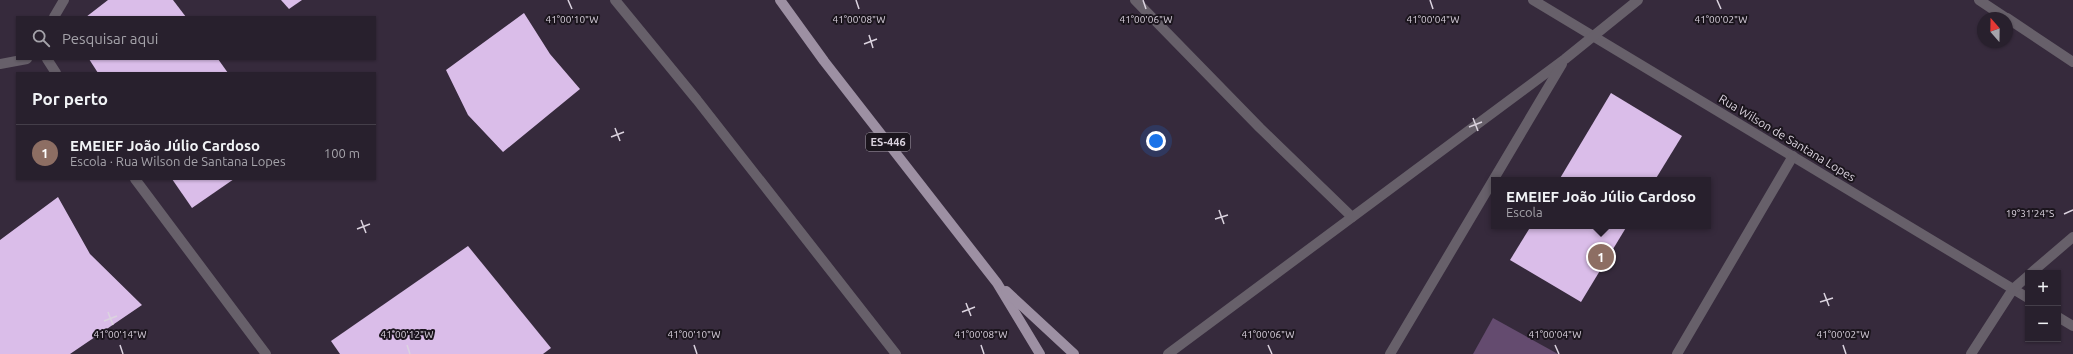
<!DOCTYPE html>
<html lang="pt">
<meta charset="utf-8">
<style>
body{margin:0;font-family:Ubuntu,sans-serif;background:#302835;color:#f1f3f6}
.controls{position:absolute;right:12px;bottom:12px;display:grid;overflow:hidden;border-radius:0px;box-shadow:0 1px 3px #0004}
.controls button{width:36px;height:36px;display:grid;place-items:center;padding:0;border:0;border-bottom:1px solid #443e49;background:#28202d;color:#f1f3f6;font:20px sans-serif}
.compass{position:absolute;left:1977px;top:12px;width:36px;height:36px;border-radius:50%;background:#28202d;box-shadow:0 1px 3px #0004;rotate:340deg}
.you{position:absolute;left:1156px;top:141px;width:14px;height:14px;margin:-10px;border:3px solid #fff;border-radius:50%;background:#1a73e8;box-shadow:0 0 0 6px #1a73e833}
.badge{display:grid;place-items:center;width:26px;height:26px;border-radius:50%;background:#8bbbb9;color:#fff;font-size:13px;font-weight:700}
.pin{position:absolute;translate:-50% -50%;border:2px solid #fff;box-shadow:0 1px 4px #0006}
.popup{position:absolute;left:1491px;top:177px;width:220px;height:52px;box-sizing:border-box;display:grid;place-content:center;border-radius:0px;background:#28202d;filter:drop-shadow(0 1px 3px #0005);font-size:13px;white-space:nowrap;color:#a5a3aa}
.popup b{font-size:15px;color:#f1f3f6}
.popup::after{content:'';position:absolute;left:50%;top:100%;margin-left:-8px;border:8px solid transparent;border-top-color:#28202d}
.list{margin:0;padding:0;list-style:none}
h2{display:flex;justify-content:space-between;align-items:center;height:52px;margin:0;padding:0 16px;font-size:17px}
h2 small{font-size:13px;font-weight:400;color:#a5a3aa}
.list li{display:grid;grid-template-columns:26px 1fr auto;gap:12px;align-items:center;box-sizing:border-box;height:56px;padding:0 16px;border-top:1px solid #443e49}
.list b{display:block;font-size:15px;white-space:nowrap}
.list p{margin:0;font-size:13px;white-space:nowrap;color:#a5a3aa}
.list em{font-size:13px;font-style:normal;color:#a5a3aa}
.icon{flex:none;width:22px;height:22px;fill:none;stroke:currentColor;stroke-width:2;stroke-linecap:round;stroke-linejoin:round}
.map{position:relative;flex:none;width:2073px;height:354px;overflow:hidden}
.search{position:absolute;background:#28202d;box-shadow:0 1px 3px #0004;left:16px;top:16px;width:360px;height:44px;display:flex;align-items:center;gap:10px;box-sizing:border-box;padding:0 14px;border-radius:0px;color:#a5a3aa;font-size:15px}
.panel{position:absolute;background:#28202d;box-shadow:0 1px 3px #0004;left:16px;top:72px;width:360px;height:108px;border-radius:0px}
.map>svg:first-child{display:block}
</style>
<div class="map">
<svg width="2073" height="354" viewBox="0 0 2073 354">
<rect width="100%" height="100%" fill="#362a3c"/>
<polygon fill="#644b6f" points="1493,318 1558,354 1473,354"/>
<g fill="#dabde9">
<polygon points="108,0 173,0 186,17 86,17"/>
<polygon points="281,0 302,0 289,9"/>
<polygon points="524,13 550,54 580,89 503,152 468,115 446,70"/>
<polygon points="89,59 218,59 228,73 98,73"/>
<polygon points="1611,93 1682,136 1655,180 1559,180"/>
<polygon points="172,179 234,179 192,208"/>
<polygon points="58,197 90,254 142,305 70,354 0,354 0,240"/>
<polygon points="1531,226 1627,226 1581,302 1510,260"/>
<polygon points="468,246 551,348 543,354 340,354 331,341"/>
</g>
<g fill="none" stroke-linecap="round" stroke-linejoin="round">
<g stroke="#67606a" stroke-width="10">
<polyline points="615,0 697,100 896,354"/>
<polyline points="1135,0 1260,128 1352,217"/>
<polyline points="1533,0 2028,298"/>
<polyline points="1979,0 2006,18"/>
<polyline points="54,17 64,0"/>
<polyline points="2007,18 2073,62"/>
<polyline points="47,59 56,73"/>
<polyline points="0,64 27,59"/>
<polyline points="135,179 266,354"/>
<polyline points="2031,273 2073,237"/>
<polyline points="2058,317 2073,326"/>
<polyline points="1168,354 1565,59 1638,0"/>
<polyline points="1390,354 1562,64"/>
<polyline points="1677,354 1793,156"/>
<polyline points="1971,354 2013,289 2028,276"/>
</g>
<g stroke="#9d90a3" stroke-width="10">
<polyline points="780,0 824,61 997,283 1040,354"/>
<polyline points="1006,291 1074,354"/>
</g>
</g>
<path fill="none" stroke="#dbd3df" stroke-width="1.5" d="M568,0L572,9M856,0L859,9M1143,0L1146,9M1430,0L1433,9M1717,0L1721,9M869,35L873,48M864,44L877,39M1473,118L1478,131M1469,127L1482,122M615,128L620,141M611,137L624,132M1219,210L1224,224M2064,214L2073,210M1215,219L1228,215M361,220L366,233M357,229L370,224M1824,293L1829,306M1820,302L1833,298M966,303L971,316M108,312L113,325M962,312L975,307M104,321L117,316M120,345L123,354M407,345L410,354M694,345L697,354M981,345L984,354M1268,345L1272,354M1555,345L1559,354M1843,345L1846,354"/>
<g text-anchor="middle" stroke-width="4" stroke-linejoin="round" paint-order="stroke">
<rect fill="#1b151d" stroke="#a19aa5" stroke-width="1" x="866" y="133" width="44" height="18" rx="3"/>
<g font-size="11" font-weight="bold" fill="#dbd3df">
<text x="888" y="146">ES-446</text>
</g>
<g font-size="12" fill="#dbd3df" stroke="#1b151d">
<text transform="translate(1787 138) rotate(31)" y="4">Rua Wilson de Santana Lopes</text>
</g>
</g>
<g font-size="10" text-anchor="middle" fill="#dbd3df" stroke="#1b151d" stroke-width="4" stroke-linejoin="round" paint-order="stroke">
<text x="1146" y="23">41°00'06"W</text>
<text x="572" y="23">41°00'10"W</text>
<text x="859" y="23">41°00'08"W</text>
<text x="1433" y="23">41°00'04"W</text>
<text x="1721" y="23">41°00'02"W</text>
<text x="2030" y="217">19°31'24"S</text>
<text x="120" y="338">41°00'14"W</text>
<text x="407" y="338">41°00'12"W</text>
<text x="694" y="338">41°00'10"W</text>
<text x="981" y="338">41°00'08"W</text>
<text x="1268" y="338">41°00'06"W</text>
<text x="1555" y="338">41°00'04"W</text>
<text x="1843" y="338">41°00'02"W</text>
</g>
</svg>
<div class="controls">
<button>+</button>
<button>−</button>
</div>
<svg class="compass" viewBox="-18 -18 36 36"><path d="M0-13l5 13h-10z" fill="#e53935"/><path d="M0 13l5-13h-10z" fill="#a5a3aa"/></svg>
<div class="you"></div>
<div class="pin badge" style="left:1601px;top:257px;background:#8d6e63">1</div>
<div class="popup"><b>EMEIEF João Júlio Cardoso</b>Escola</div>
<div class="search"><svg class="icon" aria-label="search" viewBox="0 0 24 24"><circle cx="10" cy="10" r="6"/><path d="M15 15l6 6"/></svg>Pesquisar aqui</div>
<section class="panel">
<h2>Por perto<small></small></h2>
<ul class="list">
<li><span class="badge" style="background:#8d6e63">1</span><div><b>EMEIEF João Júlio Cardoso</b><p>Escola · Rua Wilson de Santana Lopes</p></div><em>100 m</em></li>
</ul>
</section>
</div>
